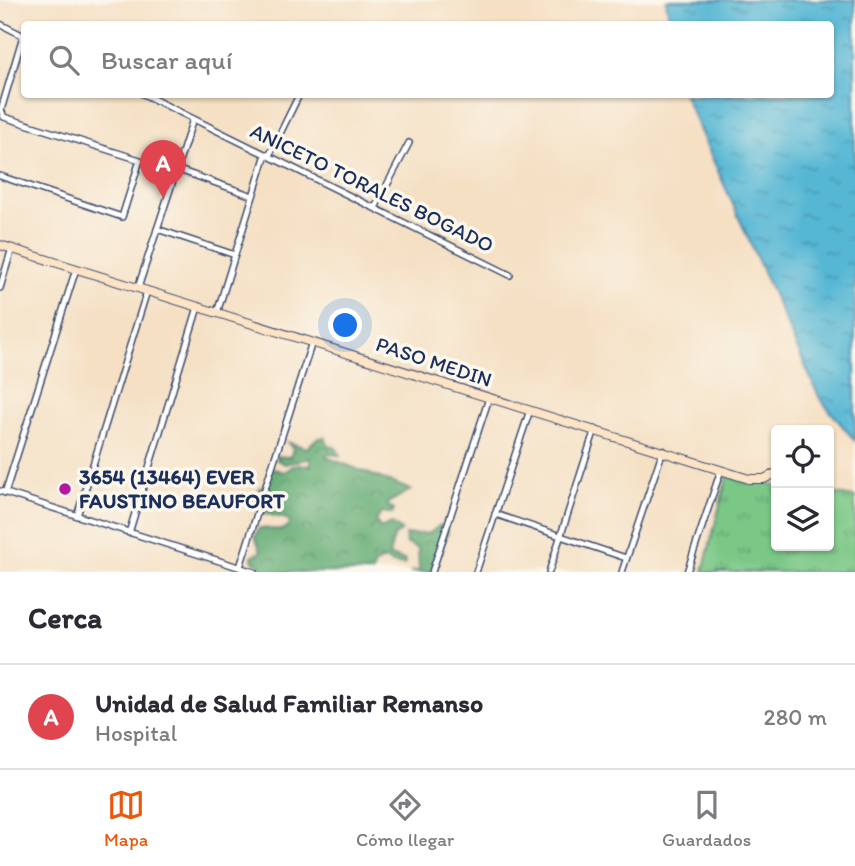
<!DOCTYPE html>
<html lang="es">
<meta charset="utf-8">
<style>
body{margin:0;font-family:Itim,sans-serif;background:#f2f2f3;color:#2b2b33}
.controls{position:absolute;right:21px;bottom:21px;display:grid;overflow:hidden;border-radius:7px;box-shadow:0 2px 5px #0004}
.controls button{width:63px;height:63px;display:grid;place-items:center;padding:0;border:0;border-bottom:2px solid #e1e1e2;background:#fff;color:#2b2b33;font:35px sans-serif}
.you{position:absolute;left:346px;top:326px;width:24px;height:24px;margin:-18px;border:5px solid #fff;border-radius:50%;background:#1a73e8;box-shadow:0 0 0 10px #1a73e833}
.badge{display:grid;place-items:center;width:46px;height:46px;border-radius:50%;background:#ea580c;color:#fff;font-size:23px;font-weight:700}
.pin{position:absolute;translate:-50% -58px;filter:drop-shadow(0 2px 4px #0008)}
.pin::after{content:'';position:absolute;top:37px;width:24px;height:21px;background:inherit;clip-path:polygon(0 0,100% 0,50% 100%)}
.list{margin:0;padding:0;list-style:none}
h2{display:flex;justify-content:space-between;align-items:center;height:91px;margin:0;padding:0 28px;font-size:30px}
h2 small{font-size:23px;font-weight:400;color:#7c7c81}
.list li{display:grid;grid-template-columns:46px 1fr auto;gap:21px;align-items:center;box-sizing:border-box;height:105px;padding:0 28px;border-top:2px solid #e1e1e2}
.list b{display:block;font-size:26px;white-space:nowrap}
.list p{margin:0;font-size:23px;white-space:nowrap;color:#7c7c81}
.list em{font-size:23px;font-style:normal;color:#7c7c81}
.icon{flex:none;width:38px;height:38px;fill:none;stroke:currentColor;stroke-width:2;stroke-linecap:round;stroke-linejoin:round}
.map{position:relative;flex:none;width:855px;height:572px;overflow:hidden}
.search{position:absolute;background:#fff;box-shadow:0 2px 5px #0004;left:21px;right:21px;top:21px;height:77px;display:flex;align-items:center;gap:18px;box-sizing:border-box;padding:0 24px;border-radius:7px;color:#7c7c81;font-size:26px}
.sheet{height:196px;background:#fff}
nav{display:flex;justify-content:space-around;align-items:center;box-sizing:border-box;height:98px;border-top:2px solid #e1e1e2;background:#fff;font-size:19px;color:#7c7c81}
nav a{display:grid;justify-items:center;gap:4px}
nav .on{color:#ea580c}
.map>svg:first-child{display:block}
</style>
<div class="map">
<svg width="855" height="572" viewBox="0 0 855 572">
<defs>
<pattern id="forest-crowns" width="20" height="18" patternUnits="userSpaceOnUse" patternTransform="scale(1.75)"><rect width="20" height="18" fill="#63ac73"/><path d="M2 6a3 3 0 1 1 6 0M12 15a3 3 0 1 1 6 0" fill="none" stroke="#518c62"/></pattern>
<pattern id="park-tufts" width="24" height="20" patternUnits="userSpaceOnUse" patternTransform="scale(1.75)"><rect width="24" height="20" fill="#7ac786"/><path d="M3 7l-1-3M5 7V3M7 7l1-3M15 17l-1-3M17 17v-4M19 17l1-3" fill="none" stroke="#63a271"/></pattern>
<pattern id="water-ripples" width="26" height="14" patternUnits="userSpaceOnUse" patternTransform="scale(1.75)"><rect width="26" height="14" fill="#56b7d4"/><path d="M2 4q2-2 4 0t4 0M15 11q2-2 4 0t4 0" fill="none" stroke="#4695af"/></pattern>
</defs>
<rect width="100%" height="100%" fill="#fbf7ec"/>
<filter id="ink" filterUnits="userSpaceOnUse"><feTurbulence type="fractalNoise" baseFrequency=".0143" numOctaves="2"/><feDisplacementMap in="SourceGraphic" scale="14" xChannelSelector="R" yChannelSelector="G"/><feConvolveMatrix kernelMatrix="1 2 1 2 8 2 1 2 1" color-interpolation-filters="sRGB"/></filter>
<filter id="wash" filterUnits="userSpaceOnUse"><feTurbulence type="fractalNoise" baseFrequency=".00686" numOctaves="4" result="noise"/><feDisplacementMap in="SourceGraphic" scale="28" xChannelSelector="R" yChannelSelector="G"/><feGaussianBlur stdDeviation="1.57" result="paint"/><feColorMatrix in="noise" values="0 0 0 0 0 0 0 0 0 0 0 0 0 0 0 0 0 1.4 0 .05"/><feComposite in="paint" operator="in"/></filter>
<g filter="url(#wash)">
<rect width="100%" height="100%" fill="#f5e0c4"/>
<g fill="url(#forest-crowns)" stroke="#3f6e68" stroke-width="2">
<path d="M325,437L328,445L336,448L340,455L327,454L326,457L411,490L389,502L387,505L394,509L393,513H381L376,521L380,528L392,524L402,531L394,536L389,556L405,560V565L392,564L385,559L374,565L373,572H268L252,560V556L261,552L255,536L259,528L283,530L289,525V520C278,515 261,515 253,507V498L261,496L259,488L263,487L272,468L284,472L295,465L311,466L310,458L285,464L277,460L276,456L290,457L293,449L287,442L307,448L316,439Z"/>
<polygon points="440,525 444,526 448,533 439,552 435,572 410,572 419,571 418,549 406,543 405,535 430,533"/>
</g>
<polygon fill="url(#park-tufts)" stroke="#4a7b72" stroke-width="2" points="727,477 776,485 776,546 829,546 829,493 855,497 855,572 703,572"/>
<polygon fill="url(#water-ripples)" stroke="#387399" stroke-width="2" points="666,0 855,0 855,441 820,399 684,95 830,94 830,24 670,24"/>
</g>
<g filter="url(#ink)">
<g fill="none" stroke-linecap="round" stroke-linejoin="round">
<defs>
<g id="street">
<polyline points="0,24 24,36"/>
<polyline points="143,94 510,275"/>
<polyline points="269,156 298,97"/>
<polyline points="176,169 253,196"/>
<polyline points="0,176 122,217 140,160 4,117 1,110 23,36"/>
<polyline points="375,208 409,143"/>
<polyline points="157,229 235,255"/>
<polyline points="0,288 12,248"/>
<polyline points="138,288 193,119"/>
<polyline points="217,313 266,154"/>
<polyline points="0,491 254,572"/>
<polyline points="5,493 76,269"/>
<polyline points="495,514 626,558"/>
<polyline points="77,516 147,291"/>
<polyline points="129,533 198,307"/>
<polyline points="240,567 312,342"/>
<polyline points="432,572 489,398"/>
<polyline points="476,572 530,410"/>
<polyline points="549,572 595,429"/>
<polyline points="622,572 663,450"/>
<polyline points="687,572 721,470"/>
</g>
<polyline id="secondary" points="0,245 749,479 764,479 776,473"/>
</defs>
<use href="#street" stroke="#3c4a6d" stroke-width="8"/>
<use href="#secondary" stroke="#3c4a6d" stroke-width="10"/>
<use href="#street" stroke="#fff" stroke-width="5"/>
<use href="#secondary" stroke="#fee4c6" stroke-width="8"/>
</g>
</g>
<circle fill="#b5179e" stroke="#fbf7ec" stroke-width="2.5" cx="65" cy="489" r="7"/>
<g text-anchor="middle" stroke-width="7" stroke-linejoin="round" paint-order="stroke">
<g font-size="21" fill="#1b2f5e" stroke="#fbf7ec">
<text transform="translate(372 188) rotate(26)" y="7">ANICETO TORALES BOGADO</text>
<text transform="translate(434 362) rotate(18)" y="7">PASO MEDIN</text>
</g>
<g font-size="21" font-weight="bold" fill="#1b2f5e" stroke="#fbf7ec" text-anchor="start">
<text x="79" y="484">3654 (13464) EVER<tspan x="79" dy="24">FAUSTINO BEAUFORT</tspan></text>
</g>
</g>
</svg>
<div class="controls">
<button><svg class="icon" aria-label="locate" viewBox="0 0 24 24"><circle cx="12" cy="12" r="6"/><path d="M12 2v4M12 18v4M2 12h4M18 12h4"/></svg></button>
<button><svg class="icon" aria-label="layers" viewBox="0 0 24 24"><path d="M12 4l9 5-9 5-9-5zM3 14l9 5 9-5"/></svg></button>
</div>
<div class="you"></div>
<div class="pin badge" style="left:163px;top:198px;background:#e0444e">A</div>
<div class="search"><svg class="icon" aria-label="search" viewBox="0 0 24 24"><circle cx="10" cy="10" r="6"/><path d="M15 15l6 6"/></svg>Buscar aquí</div>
</div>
<section class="sheet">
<h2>Cerca<small></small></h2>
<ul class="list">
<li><span class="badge" style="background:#e0444e">A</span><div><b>Unidad de Salud Familiar Remanso</b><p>Hospital</p></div><em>280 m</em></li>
</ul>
</section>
<nav>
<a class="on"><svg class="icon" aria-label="map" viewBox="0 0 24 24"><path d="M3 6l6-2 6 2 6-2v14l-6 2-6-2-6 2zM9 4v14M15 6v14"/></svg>Mapa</a>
<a><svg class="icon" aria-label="directions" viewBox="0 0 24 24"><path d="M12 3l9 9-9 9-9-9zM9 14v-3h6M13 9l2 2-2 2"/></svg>Cómo llegar</a>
<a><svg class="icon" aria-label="saved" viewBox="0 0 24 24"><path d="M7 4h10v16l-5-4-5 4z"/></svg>Guardados</a>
</nav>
